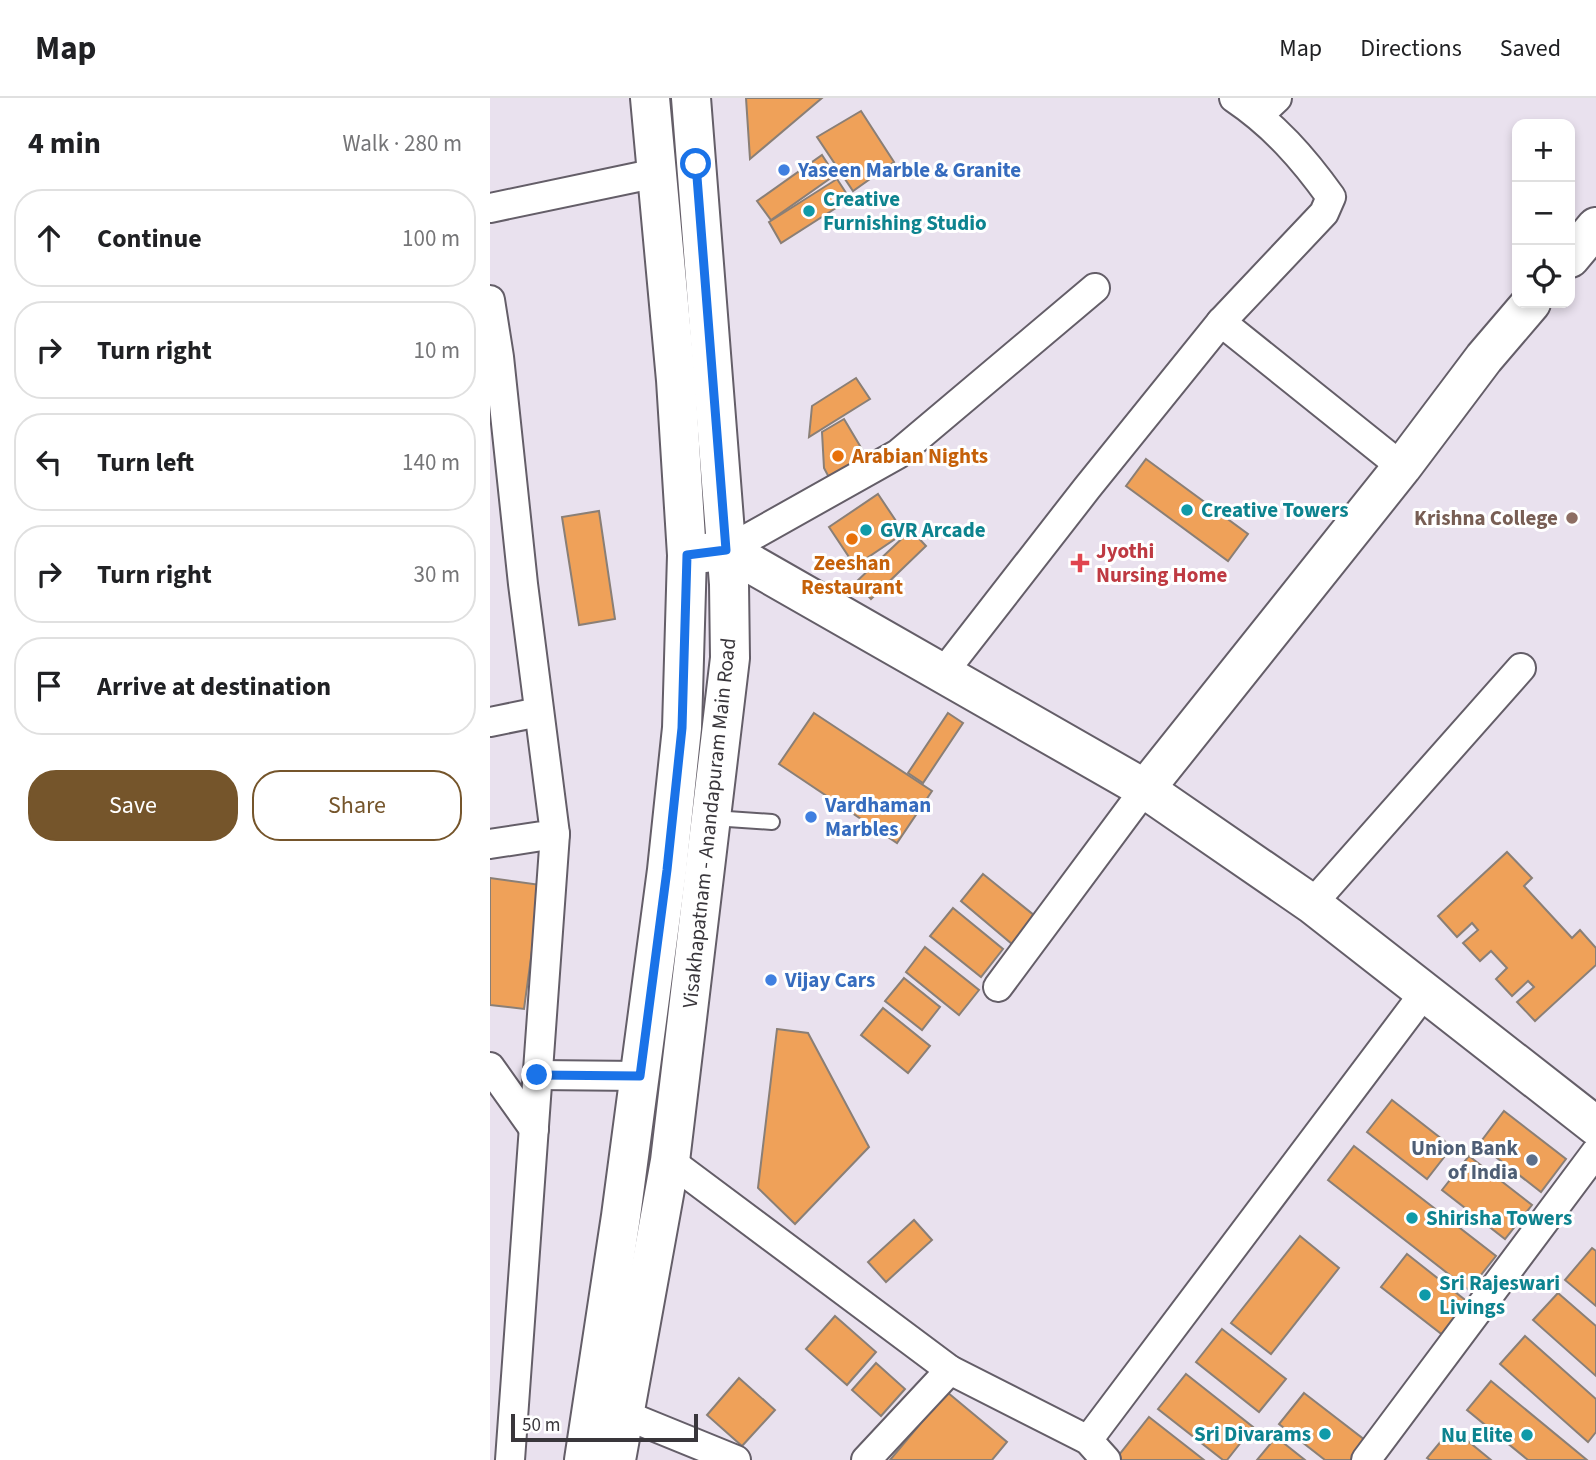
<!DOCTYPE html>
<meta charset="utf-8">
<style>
body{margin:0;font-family:"Source Sans 3",sans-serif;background:#f2f2f2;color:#202124}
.controls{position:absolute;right:21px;top:21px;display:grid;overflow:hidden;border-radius:14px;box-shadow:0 4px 10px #0003}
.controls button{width:63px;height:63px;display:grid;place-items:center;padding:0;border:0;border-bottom:2px solid #e0e0e0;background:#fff;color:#202124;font:35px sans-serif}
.scale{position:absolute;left:21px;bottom:18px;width:187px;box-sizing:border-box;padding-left:7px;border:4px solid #39363b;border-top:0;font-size:19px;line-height:24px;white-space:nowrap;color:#39363b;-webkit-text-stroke:5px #fff;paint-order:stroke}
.stop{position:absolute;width:21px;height:21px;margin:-16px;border:5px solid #1a73e8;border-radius:50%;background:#fff}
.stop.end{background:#1a73e8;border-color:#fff;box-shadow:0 2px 7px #0008}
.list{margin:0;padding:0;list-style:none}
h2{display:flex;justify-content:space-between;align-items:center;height:91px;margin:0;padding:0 28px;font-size:30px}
h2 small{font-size:23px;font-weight:400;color:#757577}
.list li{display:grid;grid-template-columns:46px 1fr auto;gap:21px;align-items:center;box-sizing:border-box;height:98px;margin:0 14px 14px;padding:0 14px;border:2px solid #e0e0e0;border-radius:28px}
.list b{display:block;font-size:26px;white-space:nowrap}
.list em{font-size:23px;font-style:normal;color:#757577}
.actions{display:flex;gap:14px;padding:21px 28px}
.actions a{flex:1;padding:16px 0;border:2px solid #75552b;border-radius:28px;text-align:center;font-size:24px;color:#75552b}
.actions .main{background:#75552b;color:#fff}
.icon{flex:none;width:38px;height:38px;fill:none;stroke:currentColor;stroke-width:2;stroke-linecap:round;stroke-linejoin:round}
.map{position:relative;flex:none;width:1106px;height:1362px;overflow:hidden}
header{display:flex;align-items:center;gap:42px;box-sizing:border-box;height:98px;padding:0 35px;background:#fff;border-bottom:2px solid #e0e0e0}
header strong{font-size:33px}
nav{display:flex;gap:38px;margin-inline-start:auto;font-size:24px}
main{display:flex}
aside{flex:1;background:#fff}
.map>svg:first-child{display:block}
</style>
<header>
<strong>Map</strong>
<nav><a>Map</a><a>Directions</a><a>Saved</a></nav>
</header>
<main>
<aside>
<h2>4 min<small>Walk · 280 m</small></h2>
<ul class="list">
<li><svg class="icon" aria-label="ahead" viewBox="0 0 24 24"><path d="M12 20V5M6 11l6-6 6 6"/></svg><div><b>Continue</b></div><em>100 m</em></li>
<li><svg class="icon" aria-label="right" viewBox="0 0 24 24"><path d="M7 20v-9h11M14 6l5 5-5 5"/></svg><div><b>Turn right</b></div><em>10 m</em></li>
<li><svg class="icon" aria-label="left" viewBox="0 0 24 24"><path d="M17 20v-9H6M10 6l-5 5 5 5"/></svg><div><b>Turn left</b></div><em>140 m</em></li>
<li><svg class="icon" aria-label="right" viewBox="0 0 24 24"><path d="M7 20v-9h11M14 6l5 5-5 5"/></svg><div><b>Turn right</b></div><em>30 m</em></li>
<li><svg class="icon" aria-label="arrive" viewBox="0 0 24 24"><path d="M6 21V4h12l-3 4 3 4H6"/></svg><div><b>Arrive at destination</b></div></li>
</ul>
<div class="actions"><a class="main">Save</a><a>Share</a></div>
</aside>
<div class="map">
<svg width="1106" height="1362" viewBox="0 0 1106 1362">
<rect width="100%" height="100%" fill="#e9e1ee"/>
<g fill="#efa159" stroke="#8a7f76" stroke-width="2">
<polygon points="256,0 332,0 260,61"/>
<polygon points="371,13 404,64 363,93 327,39"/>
<polygon points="332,57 345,77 281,122 267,103"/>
<polygon points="347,81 360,101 291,145 279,124"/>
<polygon points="366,280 380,301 319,339 322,308"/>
<polygon points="354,321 379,363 342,385 334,370 332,334"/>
<polygon points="656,361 758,436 738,463 636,388"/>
<polygon points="388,396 414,435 365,468 339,429"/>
<polygon points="109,413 125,521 89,527 72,419"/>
<polygon points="421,432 436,448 381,501 366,484"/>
<polygon points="324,615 442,693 407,745 289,666"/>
<polygon points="458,615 473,625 433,685 418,675"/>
<polygon points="1017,754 1042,780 1034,788 1082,840 1090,832 1106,850 1106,867 1045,923 1027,904 1044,889 1038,883 1022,898 1006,881 1017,870 1001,853 990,863 973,845 988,832 982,825 967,839 948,818"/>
<polygon points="493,776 545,818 522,846 471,803"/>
<polygon points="0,780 51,787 34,911 0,907"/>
<polygon points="463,810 513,851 491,879 440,838"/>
<polygon points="435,849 489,892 469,917 416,874"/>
<polygon points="414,880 450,909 432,932 395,903"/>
<polygon points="393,910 440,948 418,975 371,937"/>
<polygon points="287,931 318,935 379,1049 305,1126 268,1090"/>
<polygon points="902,1002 962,1049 937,1081 877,1034"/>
<polygon points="1014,1013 1076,1061 1051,1094 989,1046"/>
<polygon points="864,1048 1006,1158 979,1192 838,1082"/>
<polygon points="979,1058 1042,1107 1015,1141 952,1092"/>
<polygon points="424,1122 442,1142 396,1184 378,1164"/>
<polygon points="810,1138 849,1170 781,1256 741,1225"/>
<polygon points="1102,1150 1106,1153 1106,1208 1075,1182"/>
<polygon points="917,1156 979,1205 954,1238 891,1189"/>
<polygon points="1068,1195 1106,1228 1106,1278 1043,1222"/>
<polygon points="345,1218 386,1254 357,1287 316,1251"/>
<polygon points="732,1231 796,1281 769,1314 706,1264"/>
<polygon points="1035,1238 1106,1301 1106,1334 1098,1344 1010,1266"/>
<polygon points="386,1265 415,1291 391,1318 362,1292"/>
<polygon points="696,1276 763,1329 737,1362 733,1362 668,1311"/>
<polygon points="249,1280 285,1312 252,1348 217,1317"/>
<polygon points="1001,1283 1097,1362 1038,1362 977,1312"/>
<polygon points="457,1294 517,1344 502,1362 400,1362"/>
<polygon points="814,1295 880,1346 867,1362 835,1362 789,1326"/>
<polygon points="659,1319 714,1362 625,1362"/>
<polygon points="962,1330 1001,1362 940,1362 937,1360"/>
<polygon points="786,1339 815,1362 767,1362"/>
</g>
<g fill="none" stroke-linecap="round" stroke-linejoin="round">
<defs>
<polyline id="lane" points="223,720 282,724"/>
<g id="street">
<polyline points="769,17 787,0"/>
<polyline points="0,110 167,75"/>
<polyline points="0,202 9,259 33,486 65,736 0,746"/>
<path d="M731,224L834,115L841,99C813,60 784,27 744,0"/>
<polyline points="237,452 408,356 605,190"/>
<polyline points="453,575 597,390 731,224 912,369"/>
<polyline points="0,624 49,614"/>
<polyline points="822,806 1031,570"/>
<polyline points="508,889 655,691"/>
<polyline points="0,969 44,1031"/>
<polyline points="47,977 150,978"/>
<polyline points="180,1063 460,1272 598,1342 616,1362"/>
<polyline points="133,1316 246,1362"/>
<polyline points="598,1342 935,894"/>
<polyline points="20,1362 65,736"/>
<polyline points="376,1362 460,1272"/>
<polyline points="876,1362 1106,1054"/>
</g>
<g id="secondary">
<polyline points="1080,160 1106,129"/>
<polyline points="208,456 237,452 655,691 912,369 994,260 1041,205"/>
<polyline points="655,691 822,806 1106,1028"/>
</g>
<g id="primary">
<polyline points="94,1362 131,1118 177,772 192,630 197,457 186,282 160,0"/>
<polyline points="126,1362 180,1063 240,560 239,486 201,0"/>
</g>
</defs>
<use href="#lane" stroke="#645e68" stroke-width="18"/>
<use href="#street" stroke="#645e68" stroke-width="32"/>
<use href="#secondary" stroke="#645e68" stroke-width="42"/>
<use href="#primary" stroke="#645e68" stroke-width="42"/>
<use href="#lane" stroke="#fff" stroke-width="14"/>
<use href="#street" stroke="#fff" stroke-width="28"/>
<use href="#secondary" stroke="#fff" stroke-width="38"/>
<use href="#primary" stroke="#fff" stroke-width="38"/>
</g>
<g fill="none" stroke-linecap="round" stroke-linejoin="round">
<polyline stroke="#1a73e8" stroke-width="9" points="47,977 150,978 177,772 192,630 197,457 236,452 206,66"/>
</g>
<g fill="#3f7fe0" stroke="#fff" stroke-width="2.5">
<circle cx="294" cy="72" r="7"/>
<circle cx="321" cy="719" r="7"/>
<circle cx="281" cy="882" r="7"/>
</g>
<g fill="#0f9aa8" stroke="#fff" stroke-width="2.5">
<circle cx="319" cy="113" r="7"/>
<circle cx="697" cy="412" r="7"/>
<circle cx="376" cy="432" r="7"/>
<circle cx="922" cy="1120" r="7"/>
<circle cx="935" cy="1197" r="7"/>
<circle cx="835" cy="1336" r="7"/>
<circle cx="1037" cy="1337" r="7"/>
</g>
<g fill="#e8710a" stroke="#fff" stroke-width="2.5">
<circle cx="348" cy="358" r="7"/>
<circle cx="362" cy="441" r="7"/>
</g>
<circle fill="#8d6e63" stroke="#fff" stroke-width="2.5" cx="1082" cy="420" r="7"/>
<path fill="#e0444e" stroke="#fff" stroke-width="2.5" d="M586.5 454.5h7v7h7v7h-7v7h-7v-7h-7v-7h7z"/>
<circle fill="#5c6f8a" stroke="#fff" stroke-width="2.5" cx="1042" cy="1062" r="7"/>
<g text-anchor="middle" stroke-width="6" stroke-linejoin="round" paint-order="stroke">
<g font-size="21" font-weight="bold" fill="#366cbe" stroke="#fff" text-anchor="start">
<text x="308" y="79">Yaseen Marble &amp; Granite</text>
<text x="335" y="714">Vardhaman<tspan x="335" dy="24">Marbles</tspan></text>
<text x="295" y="889">Vijay Cars</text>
</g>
<g font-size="21" font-weight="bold" fill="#0d838f" stroke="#fff" text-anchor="start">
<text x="333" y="108">Creative<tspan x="333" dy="24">Furnishing Studio</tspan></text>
<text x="711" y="419">Creative Towers</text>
<text x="390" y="439">GVR Arcade</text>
<text x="936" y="1127">Shirisha Towers</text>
<text x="949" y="1192">Sri Rajeswari<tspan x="949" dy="24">Livings</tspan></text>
<text x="821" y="1343" text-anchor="end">Sri Divarams</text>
<text x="1023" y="1344" text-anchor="end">Nu Elite</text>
</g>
<g font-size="21" font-weight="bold" fill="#c56008" stroke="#fff" text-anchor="start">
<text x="362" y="365">Arabian Nights</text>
<text x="362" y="472" text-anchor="middle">Zeeshan<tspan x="362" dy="24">Restaurant</tspan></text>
</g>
<g font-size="21" font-weight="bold" fill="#785e54" stroke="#fff" text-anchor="end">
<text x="1068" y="427">Krishna College</text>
</g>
<g font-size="21" font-weight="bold" fill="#be3a42" stroke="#fff" text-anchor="start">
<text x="606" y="460">Jyothi<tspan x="606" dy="24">Nursing Home</tspan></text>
</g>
<g font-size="21" fill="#39363b" stroke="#fff">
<text transform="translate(219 725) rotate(-84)" y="7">Visakhapatnam - Anandapuram Main Road</text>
</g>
<g font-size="21" font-weight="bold" fill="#4e5e75" stroke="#fff" text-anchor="end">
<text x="1028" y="1057">Union Bank<tspan x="1028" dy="24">of India</tspan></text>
</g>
</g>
</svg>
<div class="controls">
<button>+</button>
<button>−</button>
<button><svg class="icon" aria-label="locate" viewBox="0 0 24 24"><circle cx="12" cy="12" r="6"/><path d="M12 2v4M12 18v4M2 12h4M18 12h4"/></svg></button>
</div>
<div class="scale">50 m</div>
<div class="stop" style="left:206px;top:66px"></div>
<div class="stop end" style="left:47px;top:977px"></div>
</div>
</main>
